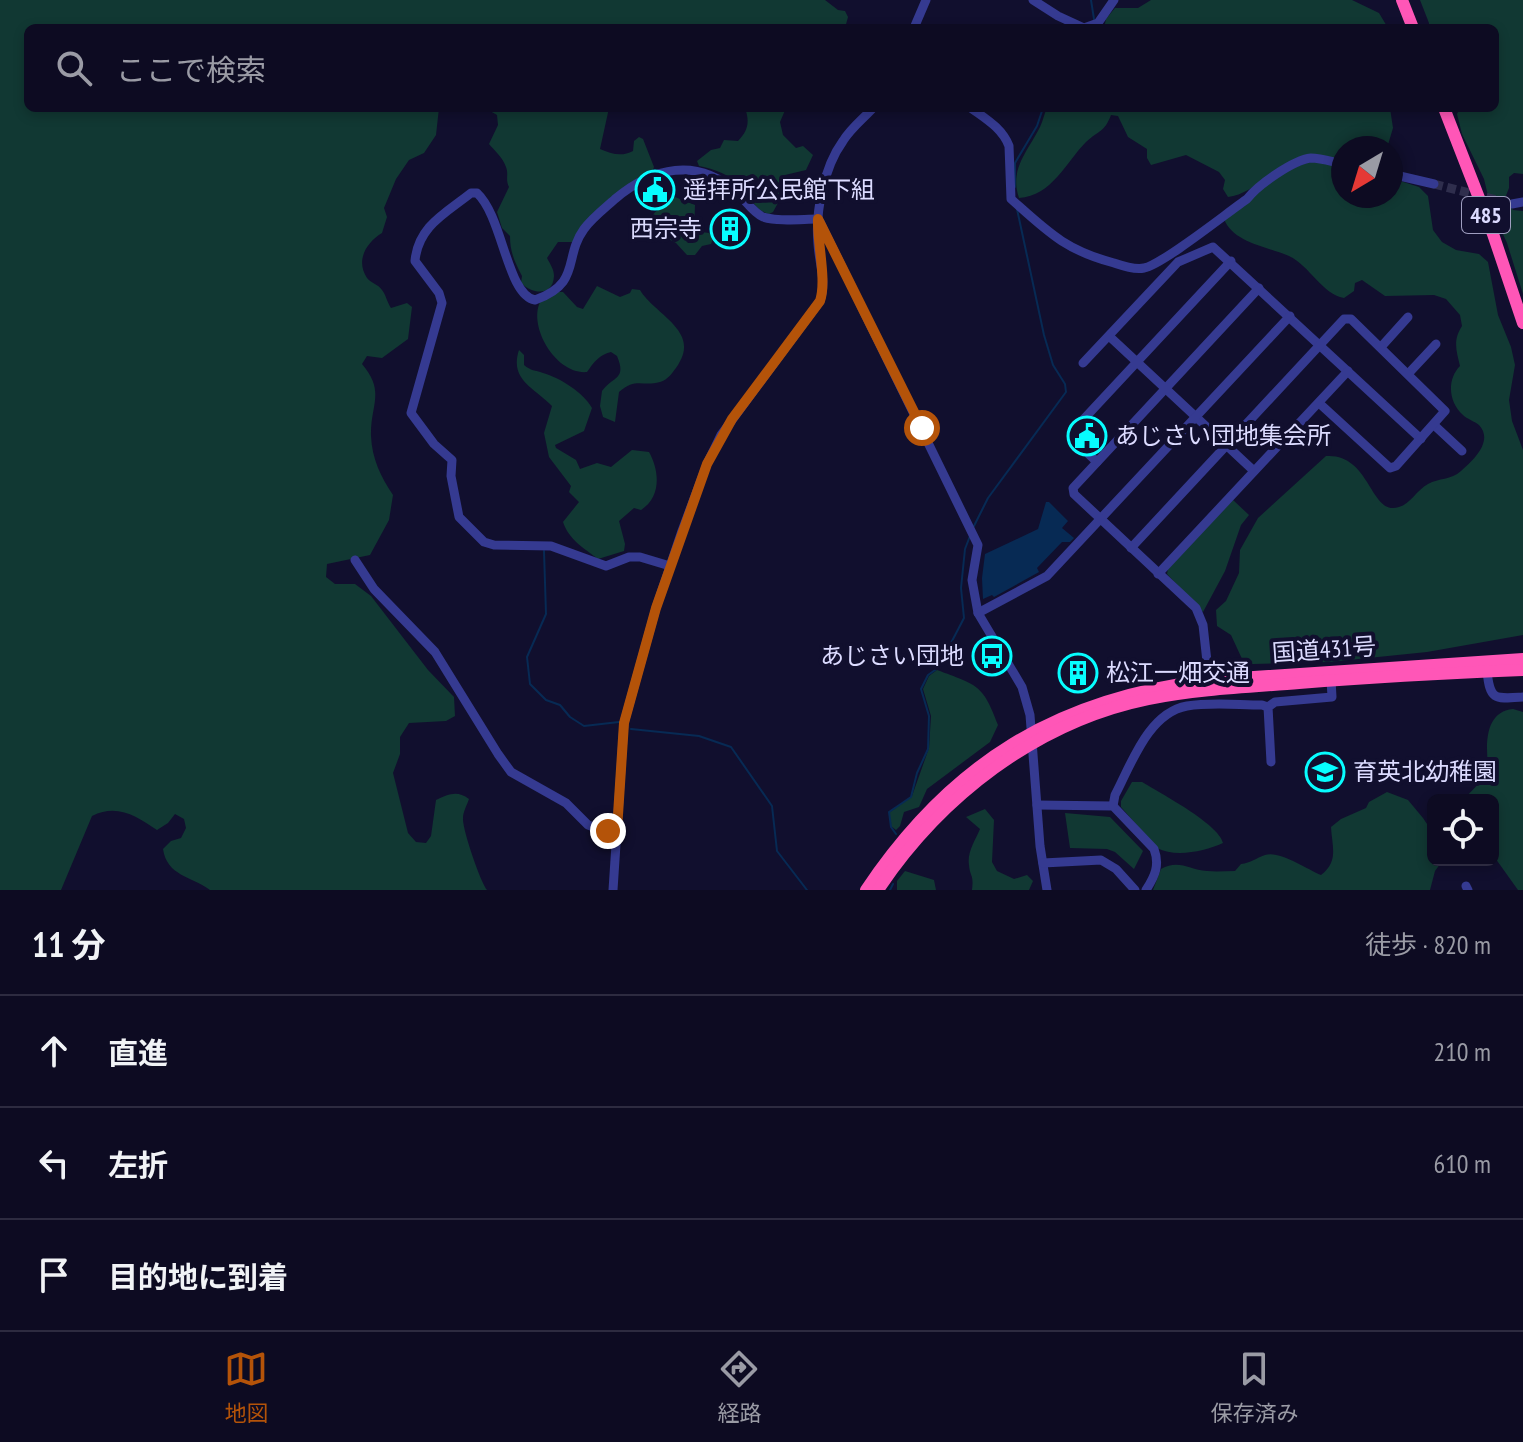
<!DOCTYPE html>
<html lang="ja">
<meta charset="utf-8">
<style>
body{margin:0;font-family:"PT Sans Narrow","Noto Sans JP",sans-serif;background:#1b192f;color:#f1f3f6}
.controls{position:absolute;right:24px;bottom:24px;display:grid;overflow:hidden;border-radius:12px;box-shadow:0 4px 12px #0003}
.controls button{width:72px;height:72px;display:grid;place-items:center;padding:0;border:0;border-bottom:2px solid #2d2b40;background:#0d0b22;color:#f1f3f6;font:40px sans-serif}
.compass{position:absolute;left:1331px;top:136px;width:72px;height:72px;border-radius:50%;background:#0d0b22;box-shadow:0 4px 12px #0003;rotate:218deg}
.stop{position:absolute;width:24px;height:24px;margin:-18px;border:6px solid #b45309;border-radius:50%;background:#fff}
.stop.end{background:#b45309;border-color:#fff;box-shadow:0 2px 8px #0008}
.list{margin:0;padding:0;list-style:none}
h2{display:flex;justify-content:space-between;align-items:center;height:104px;margin:0;padding:0 32px;font-size:34px}
h2 small{font-size:26px;font-weight:400;color:#9a9ba5}
.list li{display:grid;grid-template-columns:52px 1fr auto;gap:24px;align-items:center;box-sizing:border-box;height:112px;padding:0 32px;border-top:2px solid #2d2b40}
.list b{display:block;font-size:30px;white-space:nowrap}
.list em{font-size:26px;font-style:normal;color:#9a9ba5}
.icon{flex:none;width:44px;height:44px;fill:none;stroke:currentColor;stroke-width:2;stroke-linecap:round;stroke-linejoin:round}
.map{position:relative;flex:none;width:1523px;height:890px;overflow:hidden}
.search{position:absolute;background:#0d0b22;box-shadow:0 4px 12px #0003;left:24px;right:24px;top:24px;height:88px;display:flex;align-items:center;gap:20px;box-sizing:border-box;padding:0 28px;border-radius:12px;color:#9a9ba5;font-size:30px}
.sheet{height:440px;background:#0d0b22}
nav{display:flex;justify-content:space-around;align-items:center;box-sizing:border-box;height:112px;border-top:2px solid #2d2b40;background:#0d0b22;font-size:22px;color:#9a9ba5}
nav a{display:grid;justify-items:center;gap:4px}
nav .on{color:#b45309}
.map>svg:first-child{display:block}
</style>
<div class="map">
<svg width="1523" height="890" viewBox="0 0 1523 890">
<rect width="100%" height="100%" fill="#110f2e"/>
<g fill="#113833">
<path d="M0,0H825L838,10L845,11L848,17L845,28H28V108H439L436,135L424,153L409,160L396,179L384,208L387,217L382,233C367,242 355,260 367,278C371,283 378,284 382,290C386,295 387,302 391,308L407,303L412,307L408,339L382,358L367,356L362,364C386,392 370,405 371,436C372,459 381,477 393,495L389,520L370,555L327,564L326,577L335,584H355L371,596L428,670L454,697L455,716L446,721L409,723L400,737V754L393,773L408,833L416,842L426,843L431,836L436,800C449,794 457,790 469,799C467,805 463,812 463,818C462,829 481,883 487,890H210C191,876 167,876 163,849L171,841L181,838L186,828L184,819L175,814L168,823L157,830C137,817 118,803 92,816L61,890H0Z"/>
<polygon points="1151,0 1352,0 1379,13 1388,28 1104,28 1106,19 1115,8 1138,8"/>
<polygon points="1420,0 1523,0 1523,174 1514,173 1509,177 1509,188 1505,198 1513,210 1523,211 1523,294 1507,243 1491,208 1484,179 1462,134 1457,114 1460,108 1495,108 1495,28 1429,28 1429,23"/>
<path d="M485,108H609L600,149C611,154 622,157 633,151L634,141L639,137L643,139L654,167L652,172L641,177L575,242H558L547,258C550,264 554,269 554,276C553,297 532,294 521,283L522,276C515,262 510,253 510,236L502,228L497,212L509,187C505,179 509,175 506,167C503,158 495,151 489,144L498,125L497,115Z"/>
<path d="M745,108H786L780,122L783,135L796,148L803,146L813,155L806,170L785,175L781,180L784,192L773,212L769,214C754,210 751,197 741,186C731,175 714,169 699,166L697,161L711,150L720,148L724,140L738,141C748,131 750,122 745,108Z"/>
<path d="M1047,108H1390L1393,128L1387,148H1343V161C1334,160 1321,155 1312,156C1284,158 1254,195 1228,197L1223,189L1225,180L1219,172L1186,155L1151,165L1147,158V149L1128,137L1118,116L1111,115C1104,133 1099,130 1086,142C1066,162 1052,196 1019,198C1009,169 1028,151 1040,127C1043,121 1044,114 1047,108Z"/>
<path d="M1315,161L1343,167V196H1391V178L1419,187L1428,196L1433,230L1442,242L1456,250L1479,254L1488,262L1498,315L1511,347L1515,365L1509,400L1512,421L1523,450V635L1427,652L1329,662L1253,664L1243,661L1231,635L1217,626L1216,610L1226,601L1239,573L1240,550L1258,518L1326,456C1371,453 1370,517 1399,507C1410,504 1417,490 1428,484C1439,478 1451,480 1461,471C1473,461 1494,441 1479,425C1474,421 1467,419 1463,415C1448,402 1447,379 1460,366C1456,350 1453,340 1462,326L1460,315L1446,299L1434,295L1385,296L1362,280L1355,283L1354,291L1344,298C1322,294 1310,266 1289,256C1269,247 1233,243 1224,219C1251,196 1279,168 1315,161Z"/>
<path d="M675,197L695,205L694,231L709,233L714,236L711,244L702,246L695,255H687L676,243L648,228C648,213 664,206 675,197Z"/>
<path d="M597,286L620,297L630,293L632,289L640,290C654,314 701,331 678,365C673,372 668,380 660,382C642,387 636,377 619,392L615,422L603,417L600,406L602,391C613,376 627,380 617,356L611,352C599,355 594,362 587,372C557,375 528,328 540,302L558,292H563L577,307L583,309Z"/>
<path d="M519,350L524,355V365C531,371 535,370 543,373C560,378 583,392 592,408L584,431L555,445L556,448L576,460L580,469L597,463L611,467L632,450L649,452C660,472 661,497 641,510L634,508L619,521L625,544L624,551L598,559C584,548 569,540 563,522L579,502L569,492L571,486L549,457L544,433L552,406C535,388 509,380 519,350Z"/>
<polygon points="1233,500 1249,515 1241,525 1225,571 1203,612 1167,574 1168,569"/>
<path d="M937,670C977,685 983,684 998,725L990,742L927,789L919,807L904,812L900,826L896,830L891,826L889,813L912,796L929,748L931,716L923,689L929,676Z"/>
<path d="M1513,709L1523,712V890H1518L1493,855V800H1463L1489,773C1486,751 1482,712 1513,709Z"/>
<path d="M1132,782H1142C1160,793 1219,824 1223,843C1205,851 1176,858 1157,848L1121,807V801Z"/>
<path d="M1387,792L1408,800L1423,818L1433,833V860H1443L1435,871L1430,890H1153L1161,869C1179,859 1189,870 1207,871C1217,872 1226,871 1235,871L1241,864C1251,863 1256,858 1265,855C1279,850 1307,869 1321,875C1339,861 1332,847 1331,827L1341,819L1366,808L1369,802Z"/>
<path d="M985,809L994,820L992,862L997,871L1014,879L1027,875L1033,881L1029,890H972C974,874 970,877 969,865C967,852 975,841 980,829L966,817Z"/>
<polygon points="1065,813 1110,817 1143,851 1134,869 1115,852 1107,849 1070,848"/>
<polygon points="905,871 934,880 936,890 897,890 897,881"/>
</g>
<polygon fill="#072a54" points="1046,502 1049,502 1068,521 1062,528 1074,538 1070,542 1062,542 1037,568 1039,572 994,597 992,595 983,599 982,578 985,554 1038,529"/>
<g fill="none" stroke-linecap="round" stroke-linejoin="round">
<g stroke="#072a54" stroke-width="2">
<polyline points="1091,0 1094,19"/>
<polyline points="1015,187 1015,163 1037,126 1043,108"/>
<polyline points="974,526 988,498 1066,392 1065,384 1053,365 1044,335 1017,209"/>
<polyline points="544,551 546,614 527,657 530,684 546,700 560,705 570,717 584,726 619,722"/>
<polyline points="631,729 699,736 731,747 772,806 777,851 807,890"/>
<polyline points="896,834 891,827 889,812 911,797 917,773 928,749 929,716 921,689 928,675 938,668 964,618 961,588 965,549 970,536"/>
<polyline points="890,890 893,884"/>
</g>
<polyline stroke="#2f2e4d" stroke-width="9" stroke-dasharray="9 4.5" stroke-linecap="butt" points="1434,184 1512,204"/>
<g stroke="#353a91" stroke-width="9">
<polyline points="1033,0 1058,16 1084,28 1098,23 1114,0"/>
<polyline points="914,28 926,0"/>
<path d="M971,108C986,119 1002,128 1009,146L1011,199C1048,232 1065,250 1114,263C1123,266 1135,270 1144,268C1162,265 1228,212 1247,199C1258,185 1293,160 1311,158C1321,158 1333,162 1343,164"/>
<polyline points="1391,174 1434,184"/>
<polyline points="1512,204 1523,202"/>
<polyline points="820,222 978,545 972,580 978,613 1022,687 1030,715 1040,846 1047,890"/>
<polyline points="1109,336 1254,471"/>
<polyline points="1381,347 1408,317"/>
<polyline points="1083,363 1178,262 1213,247 1421,439"/>
<polyline points="1408,374 1436,344"/>
<polyline points="1434,425 1462,451"/>
<polyline points="1097,462 1075,441 1081,422 1231,261"/>
<polyline points="1131,548 1344,319 1351,319 1445,411 1396,466 1390,468 1319,403"/>
<polyline points="355,560 374,589 435,652 498,754 511,772 566,803 588,825 599,829 617,830"/>
<path d="M670,566L640,557H629L606,566L551,546L494,545L484,542L459,517L451,476L452,460L434,444L411,413L442,303L439,293L415,261C418,226 446,213 471,193H477C503,217 507,295 535,300C582,283 563,258 584,229C592,218 605,208 615,199C653,167 697,157 736,192C745,199 752,212 763,217C779,222 802,219 818,219"/>
<polyline points="1158,574 1348,371"/>
<polyline points="978,613 1047,576 1290,316"/>
<path d="M1487,671C1490,701 1495,699 1523,697"/>
<polyline points="1209,680 1203,625 1196,608 1074,494 1073,488 1259,288"/>
<polyline points="1271,762 1268,707 1275,702 1332,697 1331,680"/>
<path d="M1037,805L1113,806L1154,849C1160,865 1155,876 1146,890"/>
<path d="M1113,806L1115,795C1131,765 1148,713 1187,706C1211,702 1238,705 1262,705L1268,707"/>
<polyline points="1043,863 1101,860 1116,869 1135,890"/>
<polyline points="1466,886 1468,890"/>
<path d="M613,890L624,723L656,608L682,531L707,464L721,435L820,301C827,282 819,263 818,244C815,212 824,167 843,141C851,128 863,119 873,108"/>
</g>
<g stroke="#ff56b7" stroke-width="12">
<polyline points="1402,0 1413,28"/>
<polyline points="1444,108 1493,234 1523,323"/>
<path d="M866,890C951,763 1057,698 1209,680L1523,659"/>
<path d="M878,890C940,797 1036,722 1148,699C1198,689 1249,687 1299,683C1373,677 1448,673 1523,670"/>
</g>
</g>
<g fill="none" stroke-linecap="round" stroke-linejoin="round">
<path stroke="#b45309" stroke-width="10" d="M608,831L617,830L624,723L656,608L707,464L732,419L820,301C827,280 817,243 818,219L922,428"/>
</g>
<defs>
<symbol id="civic-ring" viewBox="-11 -11 22 22"><circle r="9.5" fill="#110f2e" stroke="#07fdff" stroke-width="1.5"/><path d="M-.6-6.5H3V-4.5H.6V-3L4-1V1h2V6H-6V1h2V-1L-.6-3ZM-1.2 2.5V6h2.4V2.5Z" fill="#07fdff"/></symbol>
<symbol id="building-ring" viewBox="-11 -11 22 22"><circle r="9.5" fill="#110f2e" stroke="#07fdff" stroke-width="1.5"/><path d="M-4-6H4V6H1V3H-1V6H-4ZM-2.5-4.3h1.7v1.8h-1.7ZM.8-4.3h1.7v1.8H.8ZM-2.5-1h1.7V.8h-1.7ZM.8-1h1.7V.8H.8Z" fill="#07fdff"/></symbol>
<symbol id="bus-ring" viewBox="-11 -11 22 22"><circle r="9.5" fill="#110f2e" stroke="#07fdff" stroke-width="1.5"/><path d="M-5-6H5V4H4V6H2V4H-2V6H-4V4H-5ZM-3.5-4V0h7V-4ZM-3.5 1.2v1.5H-2V1.2ZM2 1.2v1.5H3.5V1.2Z" fill="#07fdff"/></symbol>
<symbol id="school-ring" viewBox="-11 -11 22 22"><circle r="9.5" fill="#110f2e" stroke="#07fdff" stroke-width="1.5"/><path d="M0-5L7-2L0 1L-7-2ZM-4 1L0 2.5L4 1V4Q0 6-4 4Z" fill="#07fdff"/></symbol>
</defs>
<g fill-rule="evenodd">
<use href="#civic-ring" x="633" y="168" width="44" height="44"/>
<use href="#building-ring" x="708" y="207" width="44" height="44"/>
<use href="#civic-ring" x="1065" y="414" width="44" height="44"/>
<use href="#bus-ring" x="970" y="634" width="44" height="44"/>
<use href="#building-ring" x="1056" y="651" width="44" height="44"/>
<use href="#school-ring" x="1303" y="750" width="44" height="44"/>
</g>
<g text-anchor="middle" stroke-width="8" stroke-linejoin="round" paint-order="stroke">
<rect fill="#110f2e" stroke="#9f9ec0" stroke-width="2" x="1462" y="197" width="48" height="36" rx="6"/>
<g font-size="22" font-weight="bold" fill="#dcdbff">
<text x="1486" y="223">485</text>
</g>
<g font-size="24" fill="#dcdbff" stroke="#110f2e" text-anchor="start">
<text x="683" y="198">遥拝所公民館下組</text>
<text x="702" y="237" text-anchor="end">西宗寺</text>
<text x="1115" y="444">あじさい団地集会所</text>
<text x="964" y="664" text-anchor="end">あじさい団地</text>
<text x="1106" y="681">松江一畑交通</text>
<text x="1353" y="780">育英北幼稚園</text>
</g>
<g font-size="24" fill="#dcdbff" stroke="#110f2e">
<text transform="translate(1324 650) rotate(-4)" y="8">国道431号</text>
</g>
</g>
</svg>
<div class="controls">
<button><svg class="icon" aria-label="locate" viewBox="0 0 24 24"><circle cx="12" cy="12" r="6"/><path d="M12 2v4M12 18v4M2 12h4M18 12h4"/></svg></button>
</div>
<svg class="compass" viewBox="-18 -18 36 36"><path d="M0-13l5 13h-10z" fill="#e53935"/><path d="M0 13l5-13h-10z" fill="#9a9ba5"/></svg>
<div class="stop" style="left:922px;top:428px"></div>
<div class="stop end" style="left:608px;top:831px"></div>
<div class="search"><svg class="icon" aria-label="search" viewBox="0 0 24 24"><circle cx="10" cy="10" r="6"/><path d="M15 15l6 6"/></svg>ここで検索</div>
</div>
<section class="sheet">
<h2>11 分<small>徒歩 · 820 m</small></h2>
<ul class="list">
<li><svg class="icon" aria-label="ahead" viewBox="0 0 24 24"><path d="M12 20V5M6 11l6-6 6 6"/></svg><div><b>直進</b></div><em>210 m</em></li>
<li><svg class="icon" aria-label="left" viewBox="0 0 24 24"><path d="M17 20v-9H6M10 6l-5 5 5 5"/></svg><div><b>左折</b></div><em>610 m</em></li>
<li><svg class="icon" aria-label="arrive" viewBox="0 0 24 24"><path d="M6 21V4h12l-3 4 3 4H6"/></svg><div><b>目的地に到着</b></div></li>
</ul>
</section>
<nav>
<a class="on"><svg class="icon" aria-label="map" viewBox="0 0 24 24"><path d="M3 6l6-2 6 2 6-2v14l-6 2-6-2-6 2zM9 4v14M15 6v14"/></svg>地図</a>
<a><svg class="icon" aria-label="directions" viewBox="0 0 24 24"><path d="M12 3l9 9-9 9-9-9zM9 14v-3h6M13 9l2 2-2 2"/></svg>経路</a>
<a><svg class="icon" aria-label="saved" viewBox="0 0 24 24"><path d="M7 4h10v16l-5-4-5 4z"/></svg>保存済み</a>
</nav>
